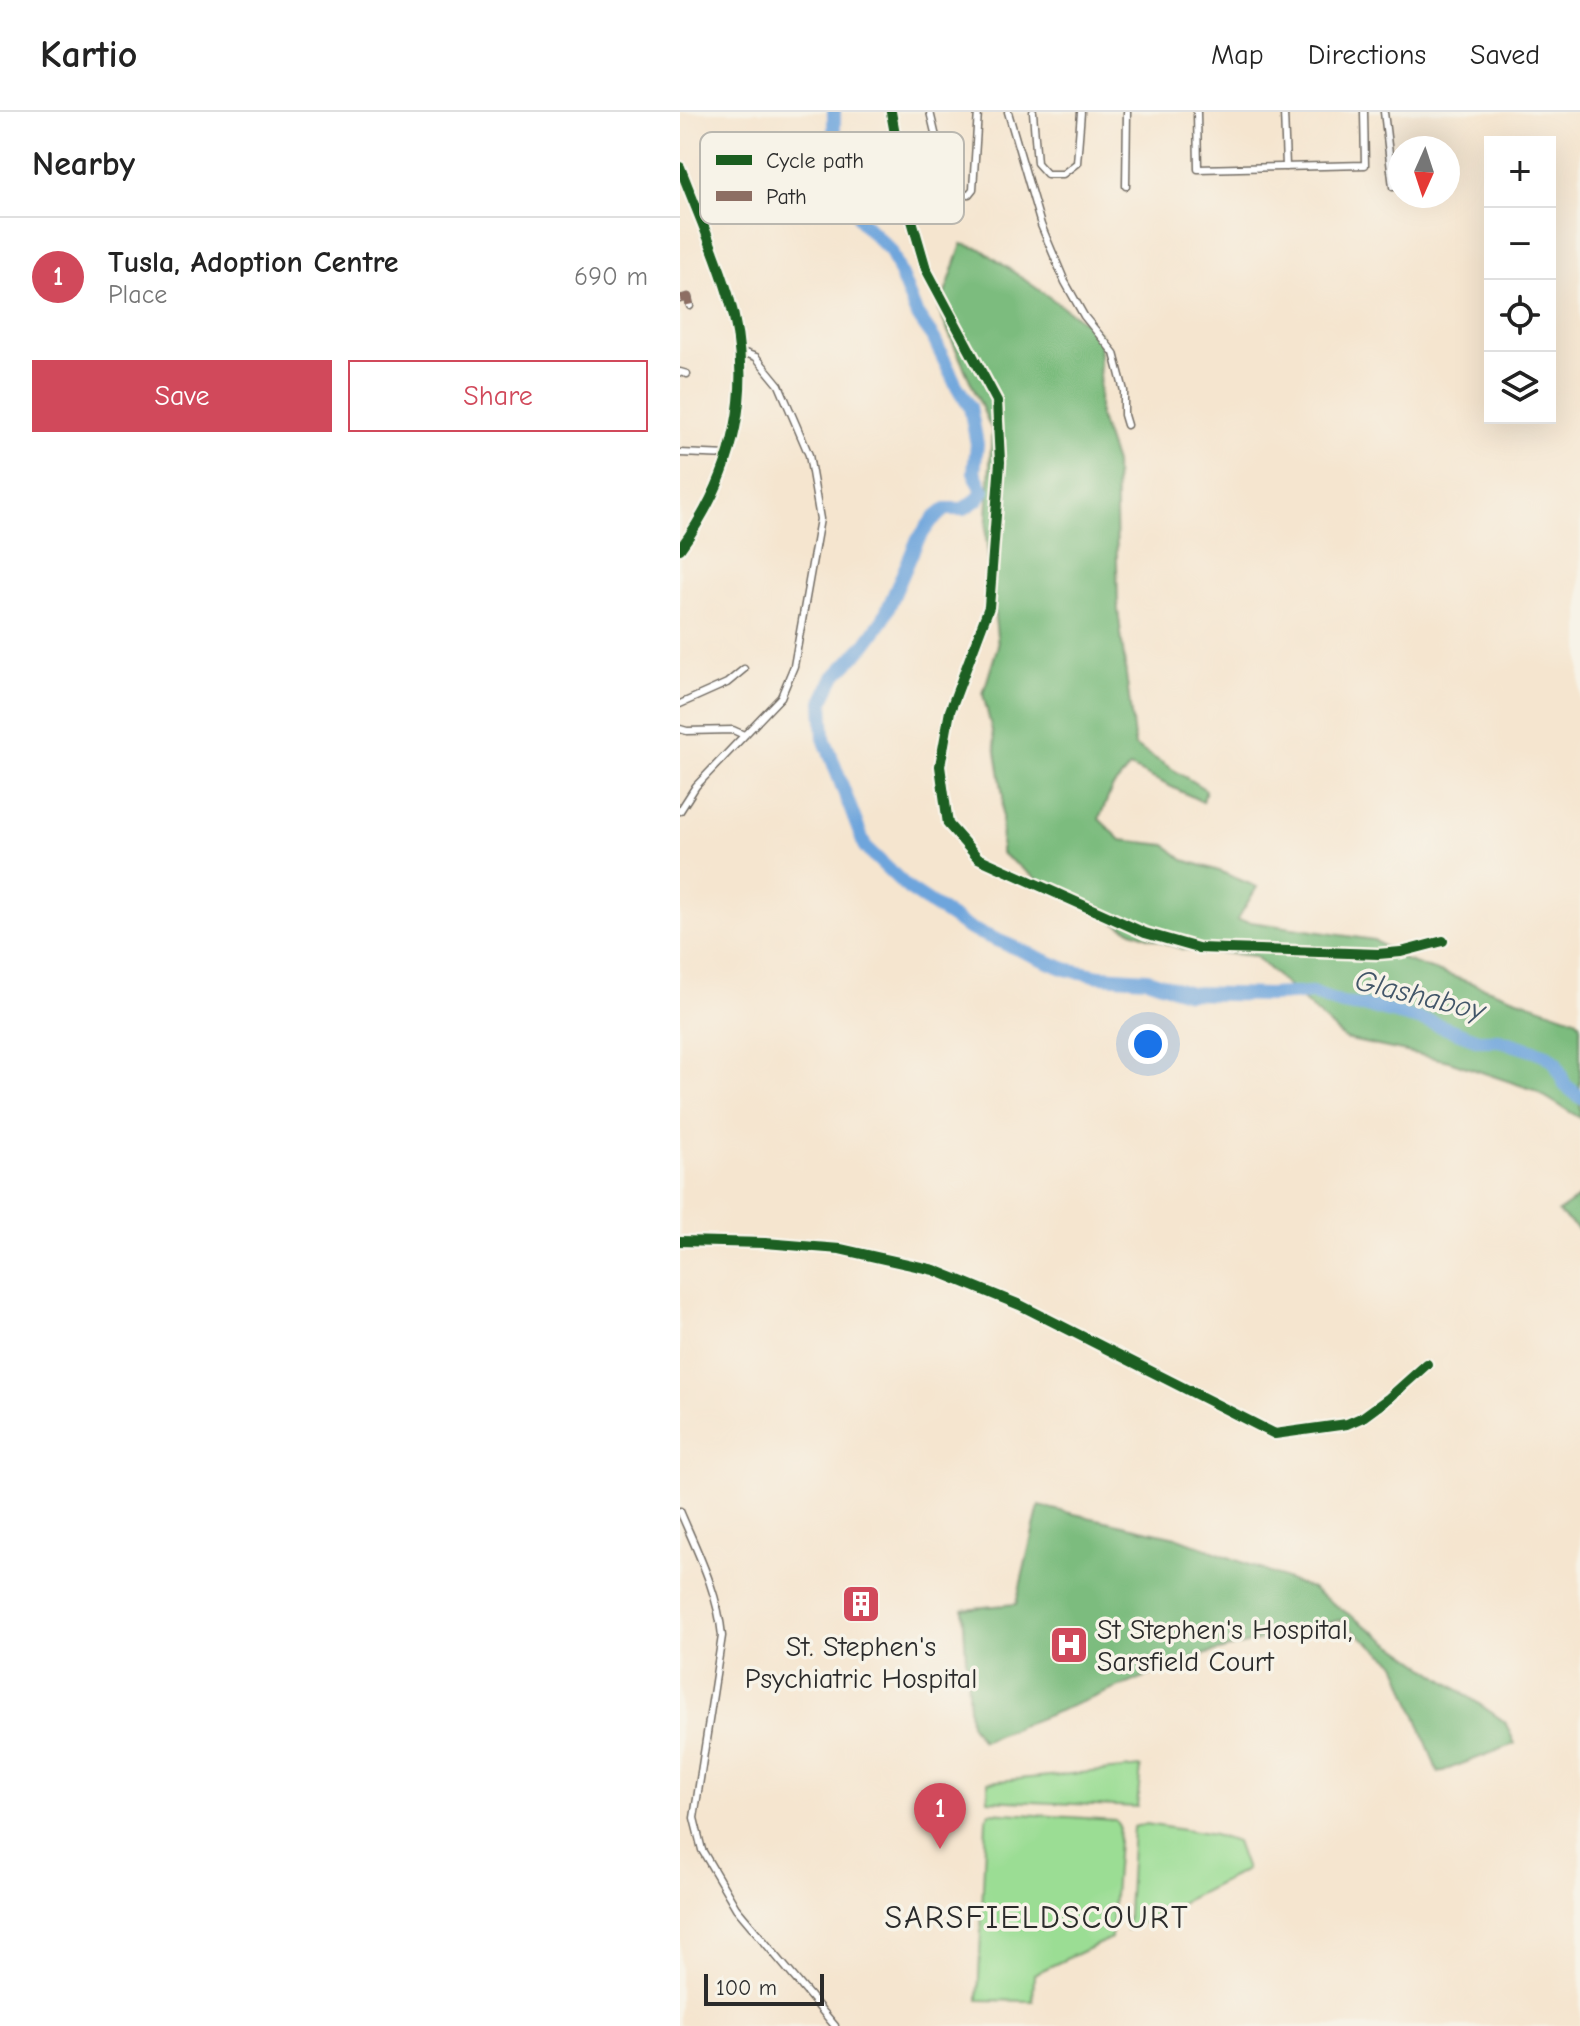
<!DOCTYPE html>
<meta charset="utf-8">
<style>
body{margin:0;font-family:"Comic Neue",sans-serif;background:#f6f6f6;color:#222}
.controls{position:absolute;right:24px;top:24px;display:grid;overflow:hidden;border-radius:0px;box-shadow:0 8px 32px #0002}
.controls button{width:72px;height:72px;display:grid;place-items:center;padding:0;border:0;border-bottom:2px solid #e0e0e0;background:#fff;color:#222;font:40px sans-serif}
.compass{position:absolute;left:708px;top:24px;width:72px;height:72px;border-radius:50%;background:#fff;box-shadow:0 8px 32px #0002;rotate:183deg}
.scale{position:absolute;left:24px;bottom:20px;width:120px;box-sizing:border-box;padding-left:8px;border:4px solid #2b2b2b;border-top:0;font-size:22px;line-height:28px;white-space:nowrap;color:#2b2b2b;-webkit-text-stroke:6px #f7f3e8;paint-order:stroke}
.you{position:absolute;left:468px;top:932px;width:28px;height:28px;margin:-20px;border:6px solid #fff;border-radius:50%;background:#1a73e8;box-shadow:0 0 0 12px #1a73e833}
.badge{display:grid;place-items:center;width:52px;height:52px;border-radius:50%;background:#d1495b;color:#fff;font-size:26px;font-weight:700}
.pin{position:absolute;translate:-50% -66px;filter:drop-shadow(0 2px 4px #0008)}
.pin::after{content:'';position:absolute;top:42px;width:28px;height:24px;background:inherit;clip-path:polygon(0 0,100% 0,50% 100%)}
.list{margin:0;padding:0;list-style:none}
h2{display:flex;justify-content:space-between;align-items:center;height:104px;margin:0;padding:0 32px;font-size:34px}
h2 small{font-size:26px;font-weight:400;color:#767676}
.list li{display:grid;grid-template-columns:52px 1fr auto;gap:24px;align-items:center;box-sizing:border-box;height:120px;padding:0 32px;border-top:2px solid #e0e0e0}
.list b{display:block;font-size:30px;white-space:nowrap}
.list p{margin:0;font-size:26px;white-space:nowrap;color:#767676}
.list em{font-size:26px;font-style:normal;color:#767676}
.actions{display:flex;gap:16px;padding:24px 32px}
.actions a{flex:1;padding:18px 0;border:2px solid #d1495b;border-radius:0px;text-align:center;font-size:28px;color:#d1495b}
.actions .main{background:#d1495b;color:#fff}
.icon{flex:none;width:44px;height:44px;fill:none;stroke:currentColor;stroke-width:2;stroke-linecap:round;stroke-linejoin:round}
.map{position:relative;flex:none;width:900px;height:1914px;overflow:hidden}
header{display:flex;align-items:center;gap:48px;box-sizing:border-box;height:112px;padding:0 40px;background:#fff;border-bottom:2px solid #e0e0e0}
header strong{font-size:38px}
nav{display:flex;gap:44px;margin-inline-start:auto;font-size:28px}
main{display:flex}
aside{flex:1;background:#fff}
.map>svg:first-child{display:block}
</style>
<header>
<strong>Kartio</strong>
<nav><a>Map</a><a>Directions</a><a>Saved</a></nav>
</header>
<main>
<aside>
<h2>Nearby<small></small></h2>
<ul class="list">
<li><span class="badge">1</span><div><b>Tusla, Adoption Centre</b><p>Place</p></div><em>690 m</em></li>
</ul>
<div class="actions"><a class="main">Save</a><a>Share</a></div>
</aside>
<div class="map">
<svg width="900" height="1914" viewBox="0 0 900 1914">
<rect width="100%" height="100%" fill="#f7f3e8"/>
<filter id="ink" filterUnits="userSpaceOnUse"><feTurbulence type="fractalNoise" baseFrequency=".0125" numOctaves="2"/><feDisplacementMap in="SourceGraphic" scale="16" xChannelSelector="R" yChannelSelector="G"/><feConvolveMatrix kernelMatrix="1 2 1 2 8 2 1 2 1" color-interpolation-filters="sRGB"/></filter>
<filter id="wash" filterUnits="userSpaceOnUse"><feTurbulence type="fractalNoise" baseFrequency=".006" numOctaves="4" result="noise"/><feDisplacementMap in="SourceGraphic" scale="32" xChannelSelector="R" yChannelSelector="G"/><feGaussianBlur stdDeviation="1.8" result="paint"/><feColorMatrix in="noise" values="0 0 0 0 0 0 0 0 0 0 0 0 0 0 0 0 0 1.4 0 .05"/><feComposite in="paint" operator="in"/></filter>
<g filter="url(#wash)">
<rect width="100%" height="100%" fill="#f5e5cf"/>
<g fill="#9bdd94" stroke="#638460" stroke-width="2">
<polygon points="461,1655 457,1695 308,1688 308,1670"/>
<polygon points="310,1700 435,1708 439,1714 431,1826 354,1862 353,1889 298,1888 306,1708"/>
<polygon points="466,1712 534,1723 556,1730 566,1758 447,1818 453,1715"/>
</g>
<g fill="#7cbc7e" stroke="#547454" stroke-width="2">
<polygon points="282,132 301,137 420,221 419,303 435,351 438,498 455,634 526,678 523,690 450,655 432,676 419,707 441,728 486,733 504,748 539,759 577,775 557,808 694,828 725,848 896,907 900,911 900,1006 854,978 769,949 665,927 575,844 502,837 452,819 366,774 321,741 323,683 314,627 303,582 318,533 306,424 312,318 259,199"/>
<polygon points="900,1085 900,1119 878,1100"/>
<polygon points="359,1394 496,1425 632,1477 825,1610 835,1632 758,1661 716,1551 660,1508 519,1544 302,1629 290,1612 283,1497 336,1492"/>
</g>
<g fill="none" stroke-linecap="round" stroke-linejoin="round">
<polyline stroke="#6ea5dc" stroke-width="14" points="154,0 154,52 162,76 182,110 211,139 236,201 254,227 276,273 290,295 297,332 294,360 303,379 298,387 283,397 266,397 252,408 237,429 203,508 185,533 154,565 142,590 144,626 185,735 229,777 288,816 385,857 420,864 467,867 509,881 588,883 632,881 662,892 692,895 750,910 798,928 819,928 864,942 875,950 885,973 900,985"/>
</g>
</g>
<g filter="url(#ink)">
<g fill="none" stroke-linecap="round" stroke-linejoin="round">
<defs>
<g id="minor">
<polyline points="211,0 229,98 246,157 317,289 320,350 309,495 270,599 260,654 268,712 298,746 465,821 518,836 698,842 721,840 763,829"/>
<polyline points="250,0 269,79 276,83 289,82 293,77 298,0"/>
<polyline points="328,0 361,113 385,170 404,204 434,241 444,279 444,303 447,313"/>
<polyline points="353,0 357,51 367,62 383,62 397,51 401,0"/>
<polyline points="517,0 518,57 685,53 684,0"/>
<polyline points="604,0 606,55"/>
<polyline points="704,0 713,75"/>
<polyline points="446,74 447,0"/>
<polyline points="0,187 8,185 10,194"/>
<polyline points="0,260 7,262"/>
<polyline points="0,341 49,343"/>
<polyline points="0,592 47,571 64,557"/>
<polyline points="0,617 7,619 53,618 64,623"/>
<polyline points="0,699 16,674 101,585 114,554 140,407 129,343 99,273 76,245 59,239"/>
<polyline points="0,1129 85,1131 160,1137 254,1158 340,1193 595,1322 667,1312 683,1305 709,1286 747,1252"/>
<path d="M0,1399C17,1439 38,1480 42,1524L14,1706L22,1738L56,1796L155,1914"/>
</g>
<path id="secondary" d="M0,55C16,97 35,139 48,182C76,273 55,362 0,437"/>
</defs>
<use href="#minor" stroke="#726c64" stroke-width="9"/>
<use href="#secondary" stroke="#726c64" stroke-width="12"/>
<use href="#minor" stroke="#fff" stroke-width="6"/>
<use href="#secondary" stroke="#fde5c5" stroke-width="9"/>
<polyline stroke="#8d6e63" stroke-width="8" stroke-dasharray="16 8" stroke-linecap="butt" points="0,187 8,185 10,194"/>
<defs>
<g id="cycleway">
<polyline points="211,0 229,98 246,157 317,289 320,350 309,495 270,599 260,654 268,712 298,746 465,821 518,836 698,842 721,840 763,829"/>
<path d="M0,55C16,97 35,139 48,182C76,273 55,362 0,437"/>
<polyline points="0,1129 85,1131 160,1137 254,1158 340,1193 595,1322 667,1312 683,1305 709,1286 747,1252"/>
</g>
</defs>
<use href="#cycleway" stroke="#f7f3e8" stroke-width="15"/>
<use href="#cycleway" stroke="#1b5e20" stroke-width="10"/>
</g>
</g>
<defs>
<symbol id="building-square" viewBox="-11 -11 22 22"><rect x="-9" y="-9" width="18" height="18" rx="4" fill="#d1495b" stroke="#f7f3e8"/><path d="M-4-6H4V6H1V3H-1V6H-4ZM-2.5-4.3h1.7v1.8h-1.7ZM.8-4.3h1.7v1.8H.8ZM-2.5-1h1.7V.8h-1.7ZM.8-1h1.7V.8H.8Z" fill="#fff"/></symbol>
<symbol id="hospital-square" viewBox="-11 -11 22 22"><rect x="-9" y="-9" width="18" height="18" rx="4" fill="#d1495b" stroke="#f7f3e8"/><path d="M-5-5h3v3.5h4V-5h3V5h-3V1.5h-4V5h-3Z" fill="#fff"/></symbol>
</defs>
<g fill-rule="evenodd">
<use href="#building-square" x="159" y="1470" width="44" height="44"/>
<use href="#hospital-square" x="367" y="1511" width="44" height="44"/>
</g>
<g text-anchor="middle" stroke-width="7" stroke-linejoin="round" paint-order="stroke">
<g font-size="28" fill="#2b2b2b" stroke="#f7f3e8" text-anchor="start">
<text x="417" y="1527">St Stephen's Hospital,<tspan x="417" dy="32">Sarsfield Court</tspan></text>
<text x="181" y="1544" text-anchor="middle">St. Stephen's<tspan x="181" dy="32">Psychiatric Hospital</tspan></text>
</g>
<g font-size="30" font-style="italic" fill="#425669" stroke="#f7f3e8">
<text transform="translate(740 883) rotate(14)" y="10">Glashaboy</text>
</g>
<g font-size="32" letter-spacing="2" fill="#2b2b2b" stroke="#f7f3e8">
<text x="357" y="1816">SARSFIELDSCOURT</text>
</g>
</g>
<rect x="20" y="20" width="264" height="92" rx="12" fill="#f7f3e8" stroke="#bab7af" stroke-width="2"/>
<rect x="36" y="43" width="36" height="10" fill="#1b5e20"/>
<rect x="36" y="79" width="36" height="10" fill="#8d6e63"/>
<g font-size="22" fill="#2b2b2b">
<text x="86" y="56">Cycle path</text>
<text x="86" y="92">Path</text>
</g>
</svg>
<div class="controls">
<button>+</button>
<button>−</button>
<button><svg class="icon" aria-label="locate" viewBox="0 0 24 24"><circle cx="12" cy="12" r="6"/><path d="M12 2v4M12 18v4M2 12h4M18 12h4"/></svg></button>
<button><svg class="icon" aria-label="layers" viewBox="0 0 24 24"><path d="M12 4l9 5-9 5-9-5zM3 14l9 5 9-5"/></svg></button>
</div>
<svg class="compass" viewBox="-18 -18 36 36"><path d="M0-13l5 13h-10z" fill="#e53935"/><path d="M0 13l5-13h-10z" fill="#767676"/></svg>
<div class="scale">100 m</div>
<div class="you"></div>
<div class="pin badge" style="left:260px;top:1737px">1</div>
</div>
</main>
